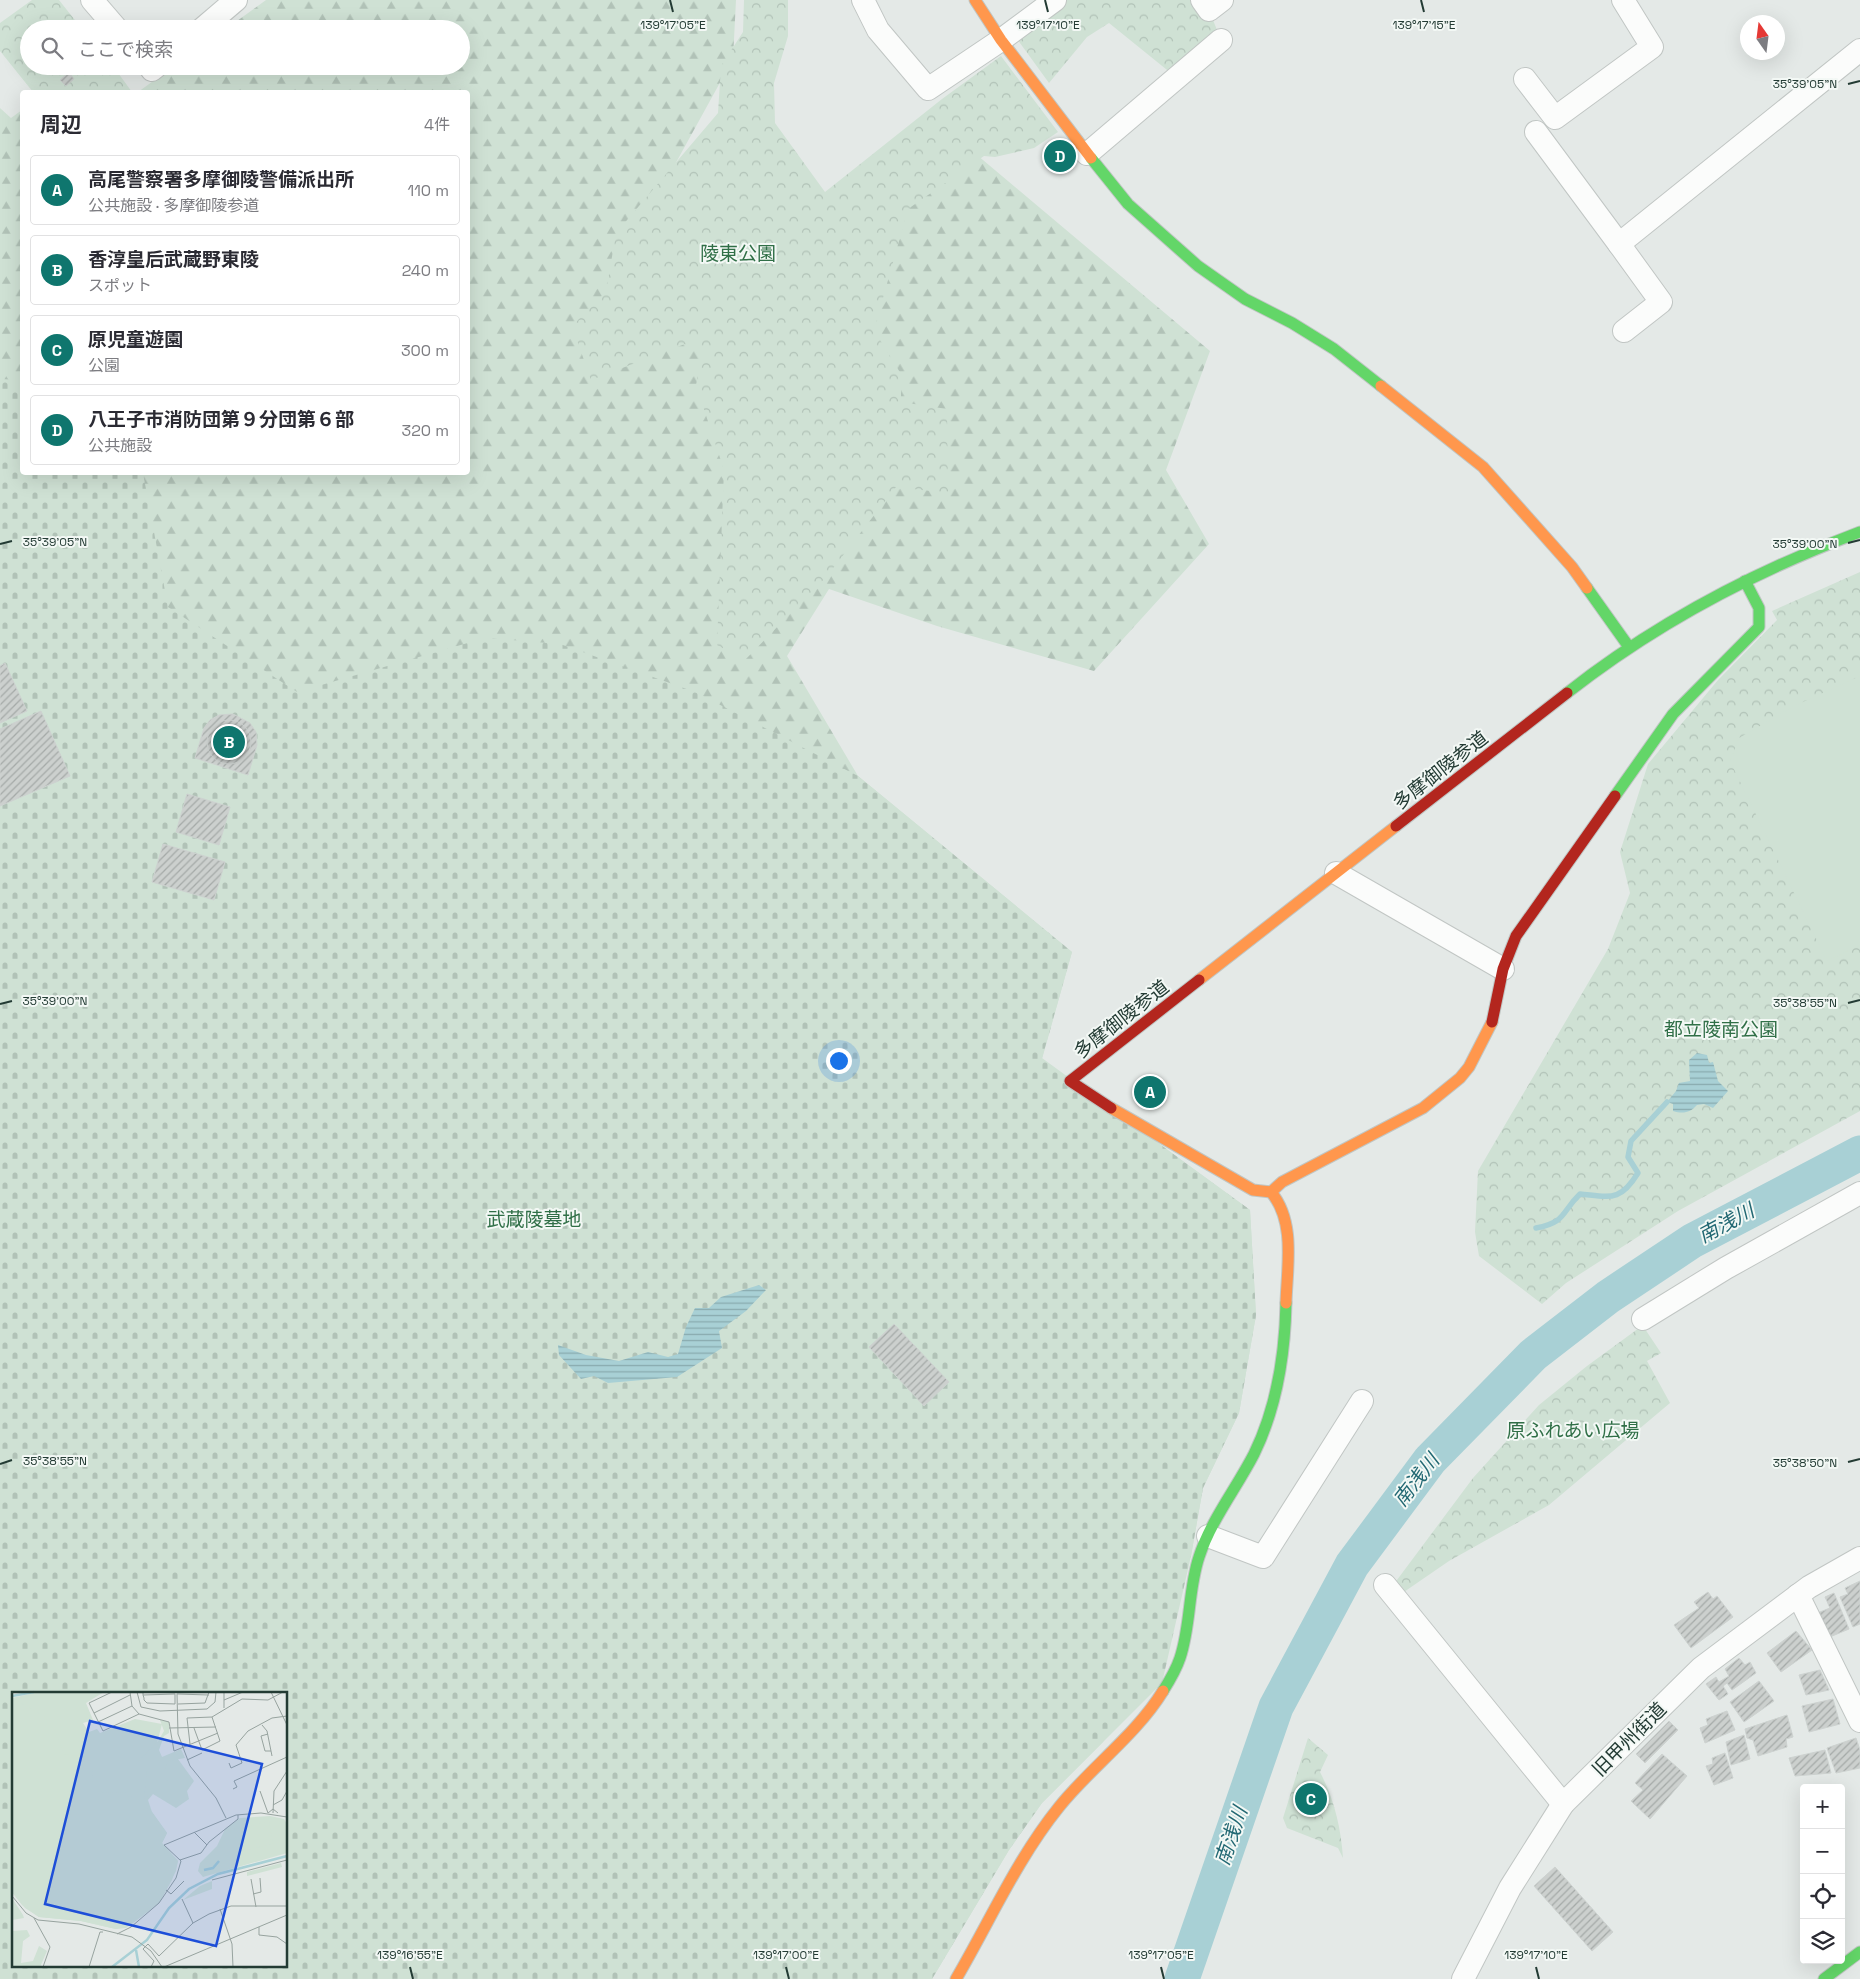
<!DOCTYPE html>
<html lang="ja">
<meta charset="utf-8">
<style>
body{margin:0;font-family:"Space Grotesk","Noto Sans JP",sans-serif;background:#f2f2f3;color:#2b2b33}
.controls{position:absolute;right:15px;bottom:15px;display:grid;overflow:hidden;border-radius:5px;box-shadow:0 5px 20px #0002}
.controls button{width:45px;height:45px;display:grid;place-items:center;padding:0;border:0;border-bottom:1px solid #e1e1e2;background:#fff;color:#2b2b33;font:25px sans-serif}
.compass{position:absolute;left:1740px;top:15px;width:45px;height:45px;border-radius:50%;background:#fff;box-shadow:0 5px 20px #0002;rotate:346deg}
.you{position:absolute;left:838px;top:1060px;width:18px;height:18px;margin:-12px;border:4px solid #fff;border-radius:50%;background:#1a73e8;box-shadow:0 0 0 8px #1a73e833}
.badge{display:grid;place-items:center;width:32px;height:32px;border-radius:50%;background:#0f766e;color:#fff;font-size:16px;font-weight:700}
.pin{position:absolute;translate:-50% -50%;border:2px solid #fff;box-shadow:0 1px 5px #0006}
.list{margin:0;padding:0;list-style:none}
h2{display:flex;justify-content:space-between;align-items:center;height:65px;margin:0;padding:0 20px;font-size:21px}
h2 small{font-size:16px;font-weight:400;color:#7c7c81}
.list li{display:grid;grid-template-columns:32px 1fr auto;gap:15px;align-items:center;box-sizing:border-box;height:70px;margin:0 10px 10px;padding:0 10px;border:1px solid #e1e1e2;border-radius:5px}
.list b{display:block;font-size:19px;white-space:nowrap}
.list p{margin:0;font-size:16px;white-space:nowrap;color:#7c7c81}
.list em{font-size:16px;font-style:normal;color:#7c7c81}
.icon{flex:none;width:28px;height:28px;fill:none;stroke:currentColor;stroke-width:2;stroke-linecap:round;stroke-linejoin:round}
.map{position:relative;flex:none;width:1860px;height:1979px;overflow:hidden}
.search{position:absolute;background:#fff;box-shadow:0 5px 20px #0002;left:20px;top:20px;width:450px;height:55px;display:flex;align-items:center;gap:12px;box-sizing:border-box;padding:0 18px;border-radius:28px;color:#7c7c81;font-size:19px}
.panel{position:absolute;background:#fff;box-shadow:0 5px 20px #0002;left:20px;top:90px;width:450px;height:385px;border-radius:5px}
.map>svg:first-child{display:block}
</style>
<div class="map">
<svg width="1860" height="1979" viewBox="0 0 1860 1979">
<defs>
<pattern id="forest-firs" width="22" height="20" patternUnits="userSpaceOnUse" patternTransform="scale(1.25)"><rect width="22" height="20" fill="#cfe1d4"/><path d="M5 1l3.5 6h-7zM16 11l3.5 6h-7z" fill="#b1c2b7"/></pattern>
<pattern id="cemetery-stones" width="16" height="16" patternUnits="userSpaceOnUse" patternTransform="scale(1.25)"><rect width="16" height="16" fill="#cfe1d4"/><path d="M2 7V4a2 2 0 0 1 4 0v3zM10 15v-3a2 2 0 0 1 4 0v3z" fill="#b1c2b7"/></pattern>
<pattern id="park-crowns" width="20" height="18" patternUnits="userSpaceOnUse" patternTransform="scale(1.25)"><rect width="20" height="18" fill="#cfe1d4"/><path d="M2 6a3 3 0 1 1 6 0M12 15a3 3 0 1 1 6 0" fill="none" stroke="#b1c2b7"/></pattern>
<pattern id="water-rules" width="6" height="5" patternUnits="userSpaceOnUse" patternTransform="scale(1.25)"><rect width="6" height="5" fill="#a8d0d5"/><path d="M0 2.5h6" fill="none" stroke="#88aaae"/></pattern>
<pattern id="building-hatch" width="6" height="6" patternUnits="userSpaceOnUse" patternTransform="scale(1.25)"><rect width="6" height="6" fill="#ccd0ce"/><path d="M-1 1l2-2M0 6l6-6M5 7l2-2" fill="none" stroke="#a5aaa8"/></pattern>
</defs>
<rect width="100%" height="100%" fill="#e4e9e7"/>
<path fill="url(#forest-firs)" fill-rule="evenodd" d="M266,0H736L733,59L673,168L722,267L945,128L1210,351L1166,470L1209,544L1094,671L937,626L829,589L787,656L858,776L1072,952L1042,1059L1250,1210L1256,1315L1239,1413L1203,1488L1191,1556L1103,1742L1042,1803L1009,1850L932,1979H0V108L11,118L22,110V472H468V92H138L174,66H461V29H226ZM14,1693H286V1965H14Z"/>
<path fill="url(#cemetery-stones)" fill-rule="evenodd" d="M0,379L22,380V472L143,473L168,607L297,692L485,638L560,644L695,692L858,776L1072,952L1042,1058L1250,1210L1256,1315L1239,1413L1203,1488L1191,1556L1162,1683L1042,1803L1009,1850L932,1979H0ZM14,1693H286V1965H14Z"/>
<g fill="url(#park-crowns)">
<polygon points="32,0 59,0 82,29 29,29 29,66 113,66 132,92 33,92 0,51 0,23"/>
<polygon points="744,0 788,0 788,36 774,83 775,123 825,192 942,99 1001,56 1058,132 1034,148 995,157 984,156 908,209 874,330 901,374 901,402 947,409 948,493 896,487 827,576 745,660 717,645 724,470 696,385 702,356 685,344 591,380 572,326 606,292 616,233 718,113 721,66 743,32"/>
<polygon points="1055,0 1202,0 1209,10 1221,40 1177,78 1109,23 1087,37 1049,83 1012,32"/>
<polygon points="1860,572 1860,1111 1678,1211 1566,1283 1542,1304 1479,1256 1475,1232 1478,1171 1608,949 1630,893 1620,852 1648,764 1718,680 1777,620 1772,611"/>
<polygon points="1639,1328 1645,1329 1661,1353 1647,1361 1670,1403 1549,1505 1449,1561 1401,1594 1394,1584 1473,1478 1539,1405 1587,1366"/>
<path d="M1308,1738L1328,1755L1320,1772C1334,1799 1341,1827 1343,1858L1338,1848L1287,1828L1283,1818Z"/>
</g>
<polygon fill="#cfe1d4" points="1860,676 1860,945 1827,961 1730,761 1739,738 1794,706"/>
<g fill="url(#water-rules)">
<path d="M1697,1053L1707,1055L1709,1063L1713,1062L1718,1081L1728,1091L1713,1108L1704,1104L1697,1105C1690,1113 1683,1114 1673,1111V1104L1667,1102L1676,1091L1679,1083L1690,1081L1689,1060Z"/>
<polygon points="759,1285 766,1290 746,1311 719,1331 722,1348 677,1377 608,1383 594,1376 581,1379 559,1355 558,1345 586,1355 619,1361 648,1352 668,1357 678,1354 686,1327 695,1308 709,1308 721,1297"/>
</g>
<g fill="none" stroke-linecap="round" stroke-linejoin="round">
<path stroke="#a8d0d5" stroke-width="5.5" d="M1536,1228C1567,1222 1561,1212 1580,1194C1611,1197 1620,1202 1638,1173L1628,1157L1631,1141L1667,1102"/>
<polyline stroke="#a8d0d5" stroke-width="35" points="1182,1979 1276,1707 1352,1565 1430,1460 1533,1355 1608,1297 1692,1241 1860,1153"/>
</g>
<g fill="url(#building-hatch)" stroke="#cdd2d0">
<polygon points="69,72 74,79 66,86 60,80"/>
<polygon points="1060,141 1073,160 1059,170 1046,151"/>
<polygon points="5,663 27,711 0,723 0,666"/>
<polygon points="41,711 70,776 0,806 0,729"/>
<polygon points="233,714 250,723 256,732 257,745 248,775 195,758 204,728 210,720 219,715"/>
<circle cx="229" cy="742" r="22"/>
<polygon points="187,794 230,807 219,845 176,832"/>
<polygon points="163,844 225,862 214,900 152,882"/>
<polygon points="894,1324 949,1382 924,1406 869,1347"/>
<polygon points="1860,1581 1860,1624 1853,1627 1840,1597 1848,1594 1845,1588"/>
<polygon points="1708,1592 1713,1599 1717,1596 1733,1617 1691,1648 1674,1625 1699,1608 1694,1602"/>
<polygon points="1834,1593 1849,1629 1825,1639 1815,1614 1830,1608 1825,1597"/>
<polygon points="1796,1631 1812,1650 1781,1672 1767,1653"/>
<polygon points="1739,1658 1745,1665 1750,1662 1756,1673 1732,1690 1727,1683 1723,1686 1728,1694 1719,1700 1706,1684 1716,1677 1719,1682 1729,1676 1725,1669"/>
<polygon points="1820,1670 1829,1690 1806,1695 1799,1675"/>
<polygon points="1759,1681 1774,1701 1744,1722 1730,1702"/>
<polygon points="1833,1699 1840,1724 1809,1732 1802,1706"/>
<polygon points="1727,1711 1735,1730 1705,1743 1700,1728 1708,1725 1706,1719"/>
<polygon points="1787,1715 1793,1737 1786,1739 1787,1747 1758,1756 1753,1740 1747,1738 1745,1729"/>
<polygon points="1669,1721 1678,1730 1645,1763 1636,1754"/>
<polygon points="1744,1735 1750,1759 1731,1765 1726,1742"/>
<polygon points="1856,1738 1860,1750 1860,1768 1836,1773 1827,1748"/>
<polygon points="1825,1750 1831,1773 1795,1776 1789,1758"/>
<polygon points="1725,1753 1733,1778 1714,1785 1706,1766 1713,1764 1712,1758"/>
<polygon points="1662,1754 1687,1776 1650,1819 1631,1801 1643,1790 1635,1783"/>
<polygon points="1555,1867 1613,1932 1592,1951 1534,1886"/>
</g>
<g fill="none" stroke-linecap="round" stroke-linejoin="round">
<defs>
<g id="street">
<polyline points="92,0 117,29"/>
<polyline points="863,0 878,30 928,89 1001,40 1055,0"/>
<polyline points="1202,0 1209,10 1222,0"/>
<polyline points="202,29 236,0"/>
<polyline points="149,66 152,70 157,66"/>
<polyline points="1525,79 1555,118 1652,47 1623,0"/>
<polyline points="1536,132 1619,244"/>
<polyline points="1087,154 1221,40"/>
<polyline points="1624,331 1661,302 1619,244 1860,50"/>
<polyline points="1336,873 1503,969"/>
<polyline points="1643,1319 1726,1268 1860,1193"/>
<polyline points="1208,1536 1263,1557 1362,1401"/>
<polyline points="1385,1585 1563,1804"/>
<polyline points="1798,1595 1860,1721"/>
<polyline points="1463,1979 1510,1888 1563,1804 1701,1668 1809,1587 1860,1558"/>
</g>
<g id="fast">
<polyline points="1091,158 1128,204 1198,266 1245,299 1292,323 1334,349 1381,386"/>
<polyline points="1587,588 1629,647"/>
<path d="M1567,693C1655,624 1755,571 1860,532"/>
<polyline points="1615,796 1673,714 1759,627 1759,608 1745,581"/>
<path d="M1163,1691C1170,1680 1176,1670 1180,1658C1191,1625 1188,1590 1199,1557C1211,1520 1236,1489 1254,1454C1277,1407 1285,1354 1286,1303"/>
<polyline points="1824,1979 1860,1952"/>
</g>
<g id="slow">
<polyline points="975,0 1001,40 1091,158"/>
<polyline points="1381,386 1483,467 1572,567 1587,588"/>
<polyline points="1199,980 1396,826"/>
<path d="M1111,1108L1253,1190L1271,1192C1296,1222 1287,1267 1286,1303"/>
<polyline points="1271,1192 1282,1182 1423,1108 1460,1078 1469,1067 1492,1022"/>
<path d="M956,1979C990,1921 1017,1859 1059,1807C1091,1767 1136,1735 1163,1691"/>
</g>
<g id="jam">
<polyline points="1396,826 1567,693"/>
<polyline points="1492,1022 1503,969 1516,936 1615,796"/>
<polyline points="1111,1108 1070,1081 1199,980"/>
</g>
</defs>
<use href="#street" stroke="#c1c6c4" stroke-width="24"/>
<use href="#fast" stroke="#c0c6c4" stroke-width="13"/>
<use href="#slow" stroke="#c0c6c4" stroke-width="13"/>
<use href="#jam" stroke="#c0c6c4" stroke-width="13"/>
<use href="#street" stroke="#fbfcfb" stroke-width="22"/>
<use href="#fast" stroke="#63d668" stroke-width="11"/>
<use href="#slow" stroke="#ff974d" stroke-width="11"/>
<use href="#jam" stroke="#b3261e" stroke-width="11"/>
</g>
<path fill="none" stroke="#233b34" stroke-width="2" d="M670,0L673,12M1045,0L1048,12M1421,0L1424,12M1848,84L1860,81M1848,543L1860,540M0,544L12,541M1848,1003L1860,1000M0,1004L12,1001M1848,1462L1860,1459M0,1464L12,1460M410,1967L413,1979M786,1967L789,1979M1161,1967L1164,1979M1536,1967L1539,1979"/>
<g text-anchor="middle" stroke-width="4" stroke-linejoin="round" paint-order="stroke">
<g font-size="19" fill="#306f47" stroke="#f3f8f5">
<text x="738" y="260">陵東公園</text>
<text x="1721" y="1036">都立陵南公園</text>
<text x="534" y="1226">武蔵陵墓地</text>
<text x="1573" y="1437">原ふれあい広場</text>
</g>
<g font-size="19" fill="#233b34" stroke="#f3f8f5">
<text transform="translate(1440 770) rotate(-38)" y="7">多摩御陵参道</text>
<text transform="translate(1121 1019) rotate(-38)" y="7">多摩御陵参道</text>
<text transform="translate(1629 1739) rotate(-45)" y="7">旧甲州街道</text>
</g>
<g font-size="20" font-style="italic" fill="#226873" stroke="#f3f8f5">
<text transform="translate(1726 1223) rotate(-28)" y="7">南浅川</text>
<text transform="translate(1416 1480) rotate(-52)" y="7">南浅川</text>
<text transform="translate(1231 1836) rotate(-71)" y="7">南浅川</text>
</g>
</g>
<g transform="translate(12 1692)">
<rect width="275" height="275" fill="#e4e9e7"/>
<path d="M27,0H92L74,11L81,28L71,31L77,40L85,37L88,41L123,27L150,32L145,51L137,60L139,70L163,63L182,89L175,99L177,107L164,116L141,102L136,108L140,120L155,141L150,151L166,169L160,188L147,211L114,236L104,237L69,229L27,225L10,213L0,200V6ZM0,206L11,223L12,226L0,228ZM15,238L18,244L11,249L9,271L21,269L27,254L35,259L28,275H0V239Z" fill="#cfe1d4"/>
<path d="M0,6L32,24L43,39L52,62L74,65L81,75L80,89L90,100L115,101L140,120L155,141L150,151L166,169L164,179L147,211L117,234L104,237L69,229L27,225L13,216L0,200Z" fill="#cfe1d4"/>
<path d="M148,28L157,30V41L152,44L147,58L150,65L169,57L173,66L157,69L151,80L152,87L156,88L154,96L150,95L132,107L135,78H124V72L146,49L152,39ZM258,124L272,127L275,132V161L191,185L186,179L188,171L205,154L213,137L228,126ZM269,171L270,175L235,184V180ZM200,189V197L171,208L188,194Z" fill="#cfe1d4"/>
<path d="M257,130L261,152L225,160L222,137Z" fill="#cfe1d4"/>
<path fill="none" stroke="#a8d0d5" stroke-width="2.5" d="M0,4L22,0M192,178L201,176L207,169M124,258L127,275M100,275L135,248L157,216L177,197L206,182L275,164"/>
<path fill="none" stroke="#97a39f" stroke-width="1" d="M100,0L77,11L91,39L127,22M118,0L120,14L127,22L157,30L162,59L206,41M125,0L129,15L148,19L195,17L203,10L204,0M131,0V3L132,6V8L135,11L163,12V2L131,3M212,0V16M259,0L275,33M197,3L165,2L166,42L178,74L204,106L214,126M212,8L231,0M166,12L193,11L197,0M82,21L118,3M86,30L120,14M250,33L255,39L260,64M157,36L204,35M182,36L190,58L208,49L200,25M256,42L249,44L253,59H259M178,52L175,26L200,25L230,7L256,8L271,0M175,68L190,61M217,71L219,76L230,71L224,53L236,39L260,26L275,24M221,97L225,95L222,89L275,65M248,99L256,121L261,117L266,121M261,113L270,108L275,99M261,121L262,99L275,79M182,140L195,153M152,153L224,123L249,121L275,125M168,168L189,161L197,150L226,127V123M239,187L244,215M200,188L275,168M154,198L159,202L172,189M241,202L249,200L248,186M0,204L14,221L26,228L67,232L120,245L139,259L150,275M170,207L181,231M208,217L220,252L221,275M22,226L38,255L31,275M247,235V243L265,245L275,252M105,242L119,235L147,211L164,186L169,169L152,153M77,275L88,240H91M139,275L142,269L131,257L136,252L147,264L181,231L197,222L219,214H275M152,275L275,223"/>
<path fill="#1d4ed8" fill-opacity="0.15" stroke="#1d4ed8" stroke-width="2.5" d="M78,29L250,72L204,254L33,212Z"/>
<rect width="275" height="275" fill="none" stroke="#233b34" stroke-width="2.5"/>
</g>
<g font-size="12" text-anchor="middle" fill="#233b34" stroke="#f3f8f5" stroke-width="4" stroke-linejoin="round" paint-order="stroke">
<text x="673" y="29">139°17'05"E</text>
<text x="1048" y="29">139°17'10"E</text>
<text x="1424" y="29">139°17'15"E</text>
<text x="1805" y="88">35°39'05"N</text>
<text x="55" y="546">35°39'05"N</text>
<text x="1805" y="548">35°39'00"N</text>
<text x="55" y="1005">35°39'00"N</text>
<text x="1805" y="1007">35°38'55"N</text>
<text x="55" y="1465">35°38'55"N</text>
<text x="1805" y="1467">35°38'50"N</text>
<text x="410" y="1959">139°16'55"E</text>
<text x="786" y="1959">139°17'00"E</text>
<text x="1161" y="1959">139°17'05"E</text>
<text x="1536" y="1959">139°17'10"E</text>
</g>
</svg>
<div class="controls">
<button>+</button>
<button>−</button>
<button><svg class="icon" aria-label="locate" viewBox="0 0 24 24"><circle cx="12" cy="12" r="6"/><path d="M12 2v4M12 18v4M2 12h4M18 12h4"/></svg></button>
<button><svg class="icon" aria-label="layers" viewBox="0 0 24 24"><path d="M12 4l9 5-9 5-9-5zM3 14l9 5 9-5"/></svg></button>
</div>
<svg class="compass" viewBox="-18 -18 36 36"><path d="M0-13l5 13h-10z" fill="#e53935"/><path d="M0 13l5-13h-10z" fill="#7c7c81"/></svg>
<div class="you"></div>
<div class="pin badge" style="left:1150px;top:1092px">A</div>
<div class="pin badge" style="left:229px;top:742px">B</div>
<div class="pin badge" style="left:1311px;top:1799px">C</div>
<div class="pin badge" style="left:1060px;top:156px">D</div>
<div class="search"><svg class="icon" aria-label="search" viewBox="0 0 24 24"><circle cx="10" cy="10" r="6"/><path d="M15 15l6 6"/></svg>ここで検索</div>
<section class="panel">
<h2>周辺<small>4件</small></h2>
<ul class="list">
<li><span class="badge">A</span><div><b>高尾警察署多摩御陵警備派出所</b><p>公共施設 · 多摩御陵参道</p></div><em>110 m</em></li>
<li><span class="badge">B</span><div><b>香淳皇后武蔵野東陵</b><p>スポット</p></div><em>240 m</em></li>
<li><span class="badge">C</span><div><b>原児童遊園</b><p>公園</p></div><em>300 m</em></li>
<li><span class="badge">D</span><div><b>八王子市消防団第９分団第６部</b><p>公共施設</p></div><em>320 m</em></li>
</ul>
</section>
</div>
